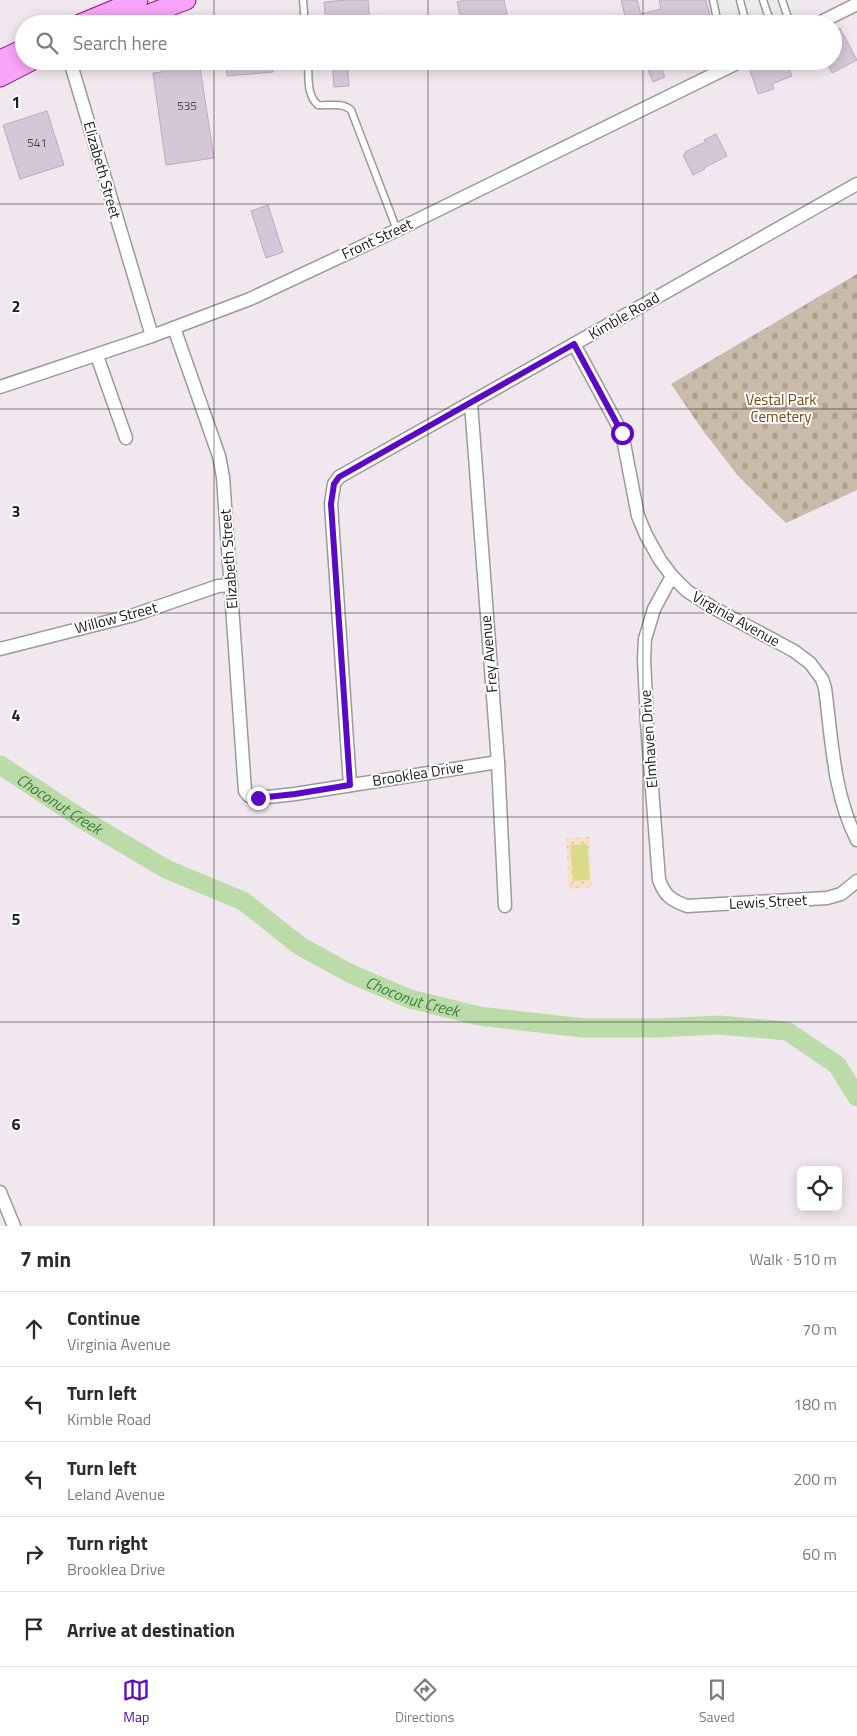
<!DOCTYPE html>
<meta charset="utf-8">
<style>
body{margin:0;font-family:"Titillium Web",sans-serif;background:#f7f7f7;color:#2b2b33}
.controls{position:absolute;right:15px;bottom:15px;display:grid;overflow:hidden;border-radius:8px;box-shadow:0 2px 12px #0003}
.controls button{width:45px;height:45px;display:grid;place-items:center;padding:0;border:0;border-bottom:1px solid #e1e1e2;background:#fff;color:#2b2b33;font:25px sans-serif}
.stop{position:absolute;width:15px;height:15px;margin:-11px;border:4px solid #5b09c7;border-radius:50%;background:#fff}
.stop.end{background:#5b09c7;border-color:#fff;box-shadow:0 1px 5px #0008}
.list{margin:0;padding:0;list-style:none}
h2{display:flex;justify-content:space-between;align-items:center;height:65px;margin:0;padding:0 20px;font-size:21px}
h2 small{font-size:16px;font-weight:400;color:#7c7c81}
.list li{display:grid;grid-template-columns:32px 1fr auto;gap:15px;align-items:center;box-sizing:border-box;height:75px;padding:0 20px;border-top:1px solid #e1e1e2}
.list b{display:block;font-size:19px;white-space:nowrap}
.list p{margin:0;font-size:16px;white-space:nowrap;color:#7c7c81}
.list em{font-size:16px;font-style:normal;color:#7c7c81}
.icon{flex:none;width:28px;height:28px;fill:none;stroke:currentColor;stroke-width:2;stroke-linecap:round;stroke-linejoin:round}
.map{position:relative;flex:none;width:857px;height:1226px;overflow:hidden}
.search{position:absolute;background:#fff;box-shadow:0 2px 12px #0003;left:15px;right:15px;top:15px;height:55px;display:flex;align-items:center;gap:12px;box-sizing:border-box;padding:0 18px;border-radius:28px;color:#7c7c81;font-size:19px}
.sheet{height:440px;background:#fff}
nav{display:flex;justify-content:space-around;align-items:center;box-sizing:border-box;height:70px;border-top:1px solid #e1e1e2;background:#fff;font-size:14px;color:#7c7c81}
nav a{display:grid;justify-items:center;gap:2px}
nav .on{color:#5b09c7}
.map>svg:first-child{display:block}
</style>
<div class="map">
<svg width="857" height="1226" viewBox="0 0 857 1226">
<defs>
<pattern id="cemetery-stones" width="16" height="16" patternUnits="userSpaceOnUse" patternTransform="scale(1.25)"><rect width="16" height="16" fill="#c8bba9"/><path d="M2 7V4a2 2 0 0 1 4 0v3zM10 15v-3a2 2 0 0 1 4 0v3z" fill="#aca091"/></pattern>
<pattern id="park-dots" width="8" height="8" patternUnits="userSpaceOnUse" patternTransform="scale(1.25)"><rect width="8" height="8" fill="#f7e0c7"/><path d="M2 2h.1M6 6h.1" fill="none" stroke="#d3c0ab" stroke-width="1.8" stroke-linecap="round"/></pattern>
</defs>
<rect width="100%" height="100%" fill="#f0e7ef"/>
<polygon fill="url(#cemetery-stones)" points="857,274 857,490 786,523 739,477 704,432 671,384"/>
<polygon fill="url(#park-dots)" points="589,837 592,887 569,889 566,838"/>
<polygon fill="#d8db89" points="587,844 590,880 573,881 570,845"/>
<polygon fill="#ececec" points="708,0 796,0 800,15 782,24 713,24"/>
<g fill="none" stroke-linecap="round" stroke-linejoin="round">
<path stroke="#bbdca9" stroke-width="19" id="s1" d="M0,765L82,819L166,869L243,901L300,946L351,974L410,999L479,1016L583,1028H656L719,1025L787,1031L837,1065L857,1097"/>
</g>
<g fill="#d5c7d7" stroke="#beaac1">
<polygon points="347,0 368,0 370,24 326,24 324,2"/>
<polygon points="466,0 504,0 509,24 462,24 457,2"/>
<polygon points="621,0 637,0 641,14 661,9 659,0 706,0 712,24 627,24"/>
<polygon points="840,28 857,60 832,73 826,61 833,61 833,32"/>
<polygon points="160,61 199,61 214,158 166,165 153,73 162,72"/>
<polygon points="226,61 272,61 273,72 227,76"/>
<polygon points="332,61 347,61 349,86 334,87"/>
<polygon points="644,61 658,61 665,77 653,82"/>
<polygon points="769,61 786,61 792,76 772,84 774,89 758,94 749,68"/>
<polygon points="47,111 64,165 20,179 3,125"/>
<polygon points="716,134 727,156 704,168 705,169 693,175 683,155 686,154 685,152 705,142 704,140"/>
<polygon points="268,205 283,252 266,258 251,211"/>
</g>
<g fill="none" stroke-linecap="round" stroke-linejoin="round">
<defs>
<g id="service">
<polyline points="303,0 305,24"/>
<polyline points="713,0 718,24"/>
<polyline points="740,0 746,24"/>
<polyline points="763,0 771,24"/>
<polyline points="782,0 790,24"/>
<path d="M308,61C309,76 306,95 318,105C329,106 342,102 351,110L397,230"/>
</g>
<g id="minor">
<polyline points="817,24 857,4"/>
<polyline points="70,61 152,336"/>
<polyline points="174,328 219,456 223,477 245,791 249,796 258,798 295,794 498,762"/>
<path d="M574,344L622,433L638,516L646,535L660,560L672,576L687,591L712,607L794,651L810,663L822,679L825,688C832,740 833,793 857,840"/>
<polyline points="97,356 126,438"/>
<polyline points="0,387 152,336 250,299 397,230 741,61"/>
<polyline points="471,403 498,762 505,906"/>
<path d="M672,576L654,609L645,639L644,659L647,723L659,880C665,896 671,900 687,906L827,898L841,894L857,881"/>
<polyline points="0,649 134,615 218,586 231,585"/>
<polyline points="350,785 331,504 334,484 339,477 857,184"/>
<polyline points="0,1192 14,1226"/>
</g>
<g id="primary">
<polyline points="80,24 138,0"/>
<polyline points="123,24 186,0"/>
<polyline points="0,60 24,49"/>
<polyline points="0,77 31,61"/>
</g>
</defs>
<use href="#service" stroke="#9a9a9a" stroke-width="9"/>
<use href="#minor" stroke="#9a9a9a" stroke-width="15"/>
<use href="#primary" stroke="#950787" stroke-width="21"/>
<use href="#service" stroke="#fff" stroke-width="6"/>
<use href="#minor" stroke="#fff" stroke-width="12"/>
<use href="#primary" stroke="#f8a4f8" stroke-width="19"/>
</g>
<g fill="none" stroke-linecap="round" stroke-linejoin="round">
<polyline stroke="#5b09c7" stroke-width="6" points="258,798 295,794 350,785 331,504 334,484 339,477 574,344 622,433"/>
</g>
<path fill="none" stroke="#202020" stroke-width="1" stroke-opacity="0.55" d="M214,0V24M428,0V24M643,0V24M214,61V1226M428,61V1226M643,61V1226M0,204H857M0,409H857M0,613H857M0,817H857M0,1022H857"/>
<g text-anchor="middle" stroke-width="4" stroke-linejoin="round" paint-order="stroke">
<g font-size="12" fill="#4d4a4e">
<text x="187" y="110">535</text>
<text x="37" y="147">541</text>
</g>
<g font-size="15" fill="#202020" stroke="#fff">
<text transform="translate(102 170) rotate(74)" y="5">Elizabeth Street</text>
<text transform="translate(377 239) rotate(-25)" y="5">Front Street</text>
<text transform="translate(624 316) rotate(-30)" y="5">Kimble Road</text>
<text transform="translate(229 559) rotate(-94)" y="5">Elizabeth Street</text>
<text transform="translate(116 618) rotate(-15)" y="5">Willow Street</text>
<text transform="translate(736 619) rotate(29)" y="5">Virginia Avenue</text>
<text transform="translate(489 654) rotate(-95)" y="5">Frey Avenue</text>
<text transform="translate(649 739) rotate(-94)" y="5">Elmhaven Drive</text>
<text transform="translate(418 774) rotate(-9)" y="5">Brooklea Drive</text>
<text transform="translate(768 902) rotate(-3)" y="5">Lewis Street</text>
</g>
<g font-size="15" fill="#7b4811" stroke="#fff">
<text x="781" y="405">Vestal Park<tspan x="781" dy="17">Cemetery</tspan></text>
</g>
<g font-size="16" font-style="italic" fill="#417e3d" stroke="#fff">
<text dy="6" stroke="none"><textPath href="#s1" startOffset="71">Choconut Creek</textPath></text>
<text dy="6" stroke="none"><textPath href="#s1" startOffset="476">Choconut Creek</textPath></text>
</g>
</g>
<g font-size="16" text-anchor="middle" font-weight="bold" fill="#202020" stroke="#fff" stroke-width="4" stroke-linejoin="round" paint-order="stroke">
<text x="16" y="108">1</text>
<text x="16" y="312">2</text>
<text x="16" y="517">3</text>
<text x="16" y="721">4</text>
<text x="16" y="925">5</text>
<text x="16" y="1130">6</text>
</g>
</svg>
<div class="controls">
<button><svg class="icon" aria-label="locate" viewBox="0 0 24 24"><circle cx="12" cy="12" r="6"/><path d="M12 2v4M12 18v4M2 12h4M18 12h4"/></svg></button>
</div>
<div class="stop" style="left:622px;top:433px"></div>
<div class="stop end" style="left:258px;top:798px"></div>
<div class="search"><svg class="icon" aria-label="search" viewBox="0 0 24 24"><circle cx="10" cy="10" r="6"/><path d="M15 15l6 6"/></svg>Search here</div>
</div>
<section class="sheet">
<h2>7 min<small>Walk · 510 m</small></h2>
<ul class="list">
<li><svg class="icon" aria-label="ahead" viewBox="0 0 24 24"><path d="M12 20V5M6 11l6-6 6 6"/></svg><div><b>Continue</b><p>Virginia Avenue</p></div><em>70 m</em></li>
<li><svg class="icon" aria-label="left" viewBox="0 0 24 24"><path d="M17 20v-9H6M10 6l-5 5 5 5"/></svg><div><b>Turn left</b><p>Kimble Road</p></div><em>180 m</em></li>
<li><svg class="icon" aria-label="left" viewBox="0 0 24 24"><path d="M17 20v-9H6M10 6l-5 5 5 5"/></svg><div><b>Turn left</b><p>Leland Avenue</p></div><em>200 m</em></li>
<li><svg class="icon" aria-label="right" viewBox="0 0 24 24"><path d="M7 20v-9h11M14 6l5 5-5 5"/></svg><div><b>Turn right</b><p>Brooklea Drive</p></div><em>60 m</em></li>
<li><svg class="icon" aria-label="arrive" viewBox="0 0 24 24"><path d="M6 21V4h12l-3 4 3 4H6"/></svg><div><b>Arrive at destination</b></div></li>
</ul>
</section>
<nav>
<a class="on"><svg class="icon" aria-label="map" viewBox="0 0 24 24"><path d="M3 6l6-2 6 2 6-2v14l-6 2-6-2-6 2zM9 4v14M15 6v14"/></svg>Map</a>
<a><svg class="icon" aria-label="directions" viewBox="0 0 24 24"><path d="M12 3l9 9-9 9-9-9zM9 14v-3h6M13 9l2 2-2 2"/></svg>Directions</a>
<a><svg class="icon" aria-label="saved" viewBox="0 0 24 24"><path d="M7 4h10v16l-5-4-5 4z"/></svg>Saved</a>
</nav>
